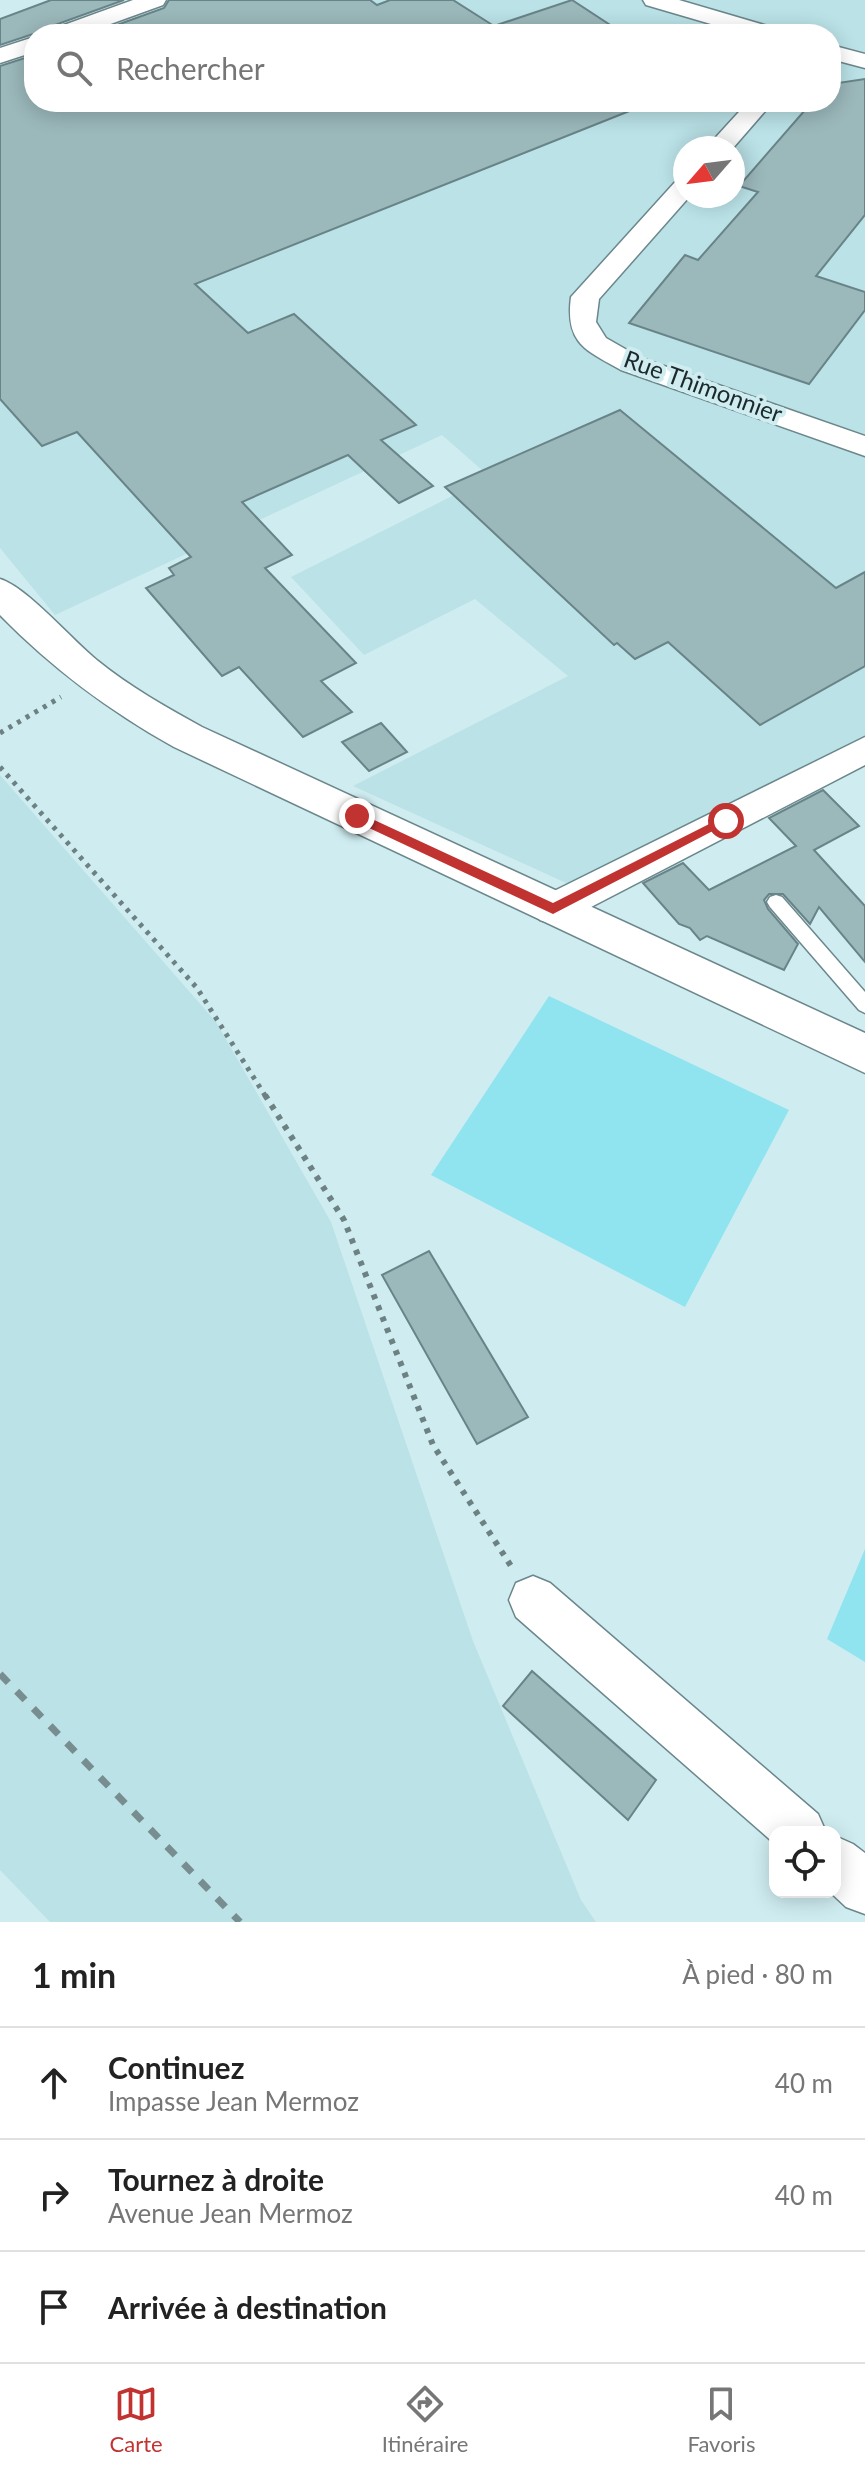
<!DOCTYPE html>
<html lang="fr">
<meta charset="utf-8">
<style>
body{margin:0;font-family:Lato,sans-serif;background:#f2f2f2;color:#222}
.controls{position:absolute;right:24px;bottom:24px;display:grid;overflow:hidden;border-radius:16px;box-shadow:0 4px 20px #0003}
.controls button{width:72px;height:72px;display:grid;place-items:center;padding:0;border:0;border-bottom:2px solid #e0e0e0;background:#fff;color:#222;font:40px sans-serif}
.compass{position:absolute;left:673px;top:136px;width:72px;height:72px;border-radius:50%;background:#fff;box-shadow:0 4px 20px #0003;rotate:242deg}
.stop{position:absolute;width:24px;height:24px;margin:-18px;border:6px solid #c13330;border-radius:50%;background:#fff}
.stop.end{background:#c13330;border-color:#fff;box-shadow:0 2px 8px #0008}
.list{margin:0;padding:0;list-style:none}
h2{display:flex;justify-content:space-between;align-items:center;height:104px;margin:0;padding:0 32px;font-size:34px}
h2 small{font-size:26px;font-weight:400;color:#767676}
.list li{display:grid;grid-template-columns:52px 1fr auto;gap:24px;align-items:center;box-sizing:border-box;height:112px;padding:0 32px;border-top:2px solid #e0e0e0}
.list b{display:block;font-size:30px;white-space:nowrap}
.list p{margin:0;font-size:26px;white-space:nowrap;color:#767676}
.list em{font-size:26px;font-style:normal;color:#767676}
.icon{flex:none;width:44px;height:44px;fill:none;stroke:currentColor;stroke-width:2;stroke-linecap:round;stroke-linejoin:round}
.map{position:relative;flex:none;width:865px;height:1922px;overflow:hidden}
.search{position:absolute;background:#fff;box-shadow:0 4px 20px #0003;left:24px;right:24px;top:24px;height:88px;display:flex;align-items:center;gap:20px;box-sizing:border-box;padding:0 28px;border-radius:32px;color:#767676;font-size:30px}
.sheet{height:440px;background:#fff}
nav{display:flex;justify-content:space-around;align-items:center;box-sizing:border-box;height:112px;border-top:2px solid #e0e0e0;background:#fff;font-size:22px;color:#767676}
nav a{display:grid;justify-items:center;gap:4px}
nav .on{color:#c13330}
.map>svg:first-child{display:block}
</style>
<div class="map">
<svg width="865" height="1922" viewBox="0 0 865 1922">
<rect width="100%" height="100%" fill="#cfedf1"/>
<g fill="#bae2e7" fill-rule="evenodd">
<path d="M285,0H865V750L586,892L353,786L568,676L475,599L364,655L291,577L490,477L442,435L55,615L0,548V145L117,102H831V34H280ZM685,148H733V196H685Z"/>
<polygon points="0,775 216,1022 331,1222 473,1641 581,1900 596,1922 50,1922 0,1870"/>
</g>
<g fill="#90e4ef">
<polygon points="549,996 789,1110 685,1307 431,1175"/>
<polygon points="865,1549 865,1662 827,1639"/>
</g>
<g fill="#9bb8bb" stroke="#688488" stroke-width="2">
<polygon points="51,0 124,0 52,26 46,34 33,34 0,45 0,19"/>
<polygon points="169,0 370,0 377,5 390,0 453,0 494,26 572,0 624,34 92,34 164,8"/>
<polygon points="34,55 34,102 53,102 64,111 89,102 652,102 195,284 248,333 294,314 416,425 381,440 433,486 399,503 348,455 242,502 292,555 265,568 356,663 321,681 352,712 303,737 239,667 222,676 146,588 174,575 169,568 191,557 77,432 42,446 0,399 0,66"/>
<polygon points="865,79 865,215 816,276 865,292 865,310 809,384 629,323 685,255 698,260 758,192 739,186 812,102 831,102 831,84"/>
<polygon points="620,410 836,588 865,572 865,666 760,725 668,642 635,659 617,643 614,645 445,487"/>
<polygon points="381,723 407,752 369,771 342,742"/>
<polygon points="823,790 859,826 814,850 865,906 865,962 819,907 810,924 783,894 769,894 764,900 768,909 798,944 784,970 707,936 700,940 690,928 679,924 643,883 683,863 709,890 796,846 769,818"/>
<polygon points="429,1251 528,1417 477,1444 382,1275"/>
<polygon points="532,1671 656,1780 628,1820 503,1706"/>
</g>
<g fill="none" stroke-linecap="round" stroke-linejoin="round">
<defs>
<polygon id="service" points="776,895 782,897 865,992 865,1013 859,1010 770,907 767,902 770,897"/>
<g id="minor">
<polygon points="133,0 166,0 163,5 83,34 49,34 53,29"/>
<polygon points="643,0 679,0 778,29 782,34 745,34 646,5"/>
<polygon points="34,37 34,52 0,63 0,48"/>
<polygon points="831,45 865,54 865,68 831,59"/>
<polygon points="748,102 773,102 733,148 706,148"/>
<path d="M685,178V196H690L599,299L596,322L606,338L641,358L865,436V456L621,370C585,350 565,343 571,297L676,181Z"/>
<polygon points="865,737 865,765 566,920 553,924 540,920 534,909 540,898"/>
<polygon points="533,1576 550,1583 818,1814 826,1832 775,1832 775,1844 516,1617 509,1600 516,1583"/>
<polygon points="835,1836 853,1844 865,1853 865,1914 846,1907 830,1892 835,1892"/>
</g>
<path id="secondary" d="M0,579C27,587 73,641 98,661C130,687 166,707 202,727L865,1033V1073L174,747C108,710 53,669 0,615Z"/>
</defs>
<use href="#service" stroke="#6b878b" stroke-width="3"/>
<use href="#minor" stroke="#6b878b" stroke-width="3"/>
<use href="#secondary" stroke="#6b878b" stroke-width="3"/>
<g stroke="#6d8183" stroke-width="5" stroke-dasharray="4 6" stroke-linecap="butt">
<polyline points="0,733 61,697"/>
<polyline points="0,767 197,988 266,1097"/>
</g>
<polyline stroke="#6d8183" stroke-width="6" stroke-dasharray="5 7" stroke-linecap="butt" points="265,1095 344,1220 433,1445 511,1566"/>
<use href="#service" fill="#fff" fill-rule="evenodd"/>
<use href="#minor" fill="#fff" fill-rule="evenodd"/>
<use href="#secondary" fill="#fff" fill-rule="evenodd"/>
<polyline stroke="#788d90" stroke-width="7" stroke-dasharray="12 12" stroke-linecap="butt" points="0,1674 240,1922"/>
</g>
<polygon fill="#c13330" points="357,812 553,903 721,818 730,818 732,821 553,914 352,820 352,813"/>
<g text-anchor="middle" stroke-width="8" stroke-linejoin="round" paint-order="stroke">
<g font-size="24" fill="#1c2829" stroke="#cfedf1">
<text transform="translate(703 387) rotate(20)" y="8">Rue Thimonnier</text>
</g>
</g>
</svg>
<div class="controls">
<button><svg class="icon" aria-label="locate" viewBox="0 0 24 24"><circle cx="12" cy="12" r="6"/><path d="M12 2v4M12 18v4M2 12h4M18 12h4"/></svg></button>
</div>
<svg class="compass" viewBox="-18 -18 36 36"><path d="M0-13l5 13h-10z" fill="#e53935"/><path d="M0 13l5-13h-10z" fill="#767676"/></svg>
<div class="stop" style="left:726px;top:821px"></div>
<div class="stop end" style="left:357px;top:816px"></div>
<div class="search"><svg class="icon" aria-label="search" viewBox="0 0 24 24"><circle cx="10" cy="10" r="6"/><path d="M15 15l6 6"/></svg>Rechercher</div>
</div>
<section class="sheet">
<h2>1 min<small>À pied · 80 m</small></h2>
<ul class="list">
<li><svg class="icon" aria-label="ahead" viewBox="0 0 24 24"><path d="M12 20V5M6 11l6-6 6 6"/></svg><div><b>Continuez</b><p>Impasse Jean Mermoz</p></div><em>40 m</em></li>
<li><svg class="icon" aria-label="right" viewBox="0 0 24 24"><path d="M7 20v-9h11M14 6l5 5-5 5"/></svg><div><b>Tournez à droite</b><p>Avenue Jean Mermoz</p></div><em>40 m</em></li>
<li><svg class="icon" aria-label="arrive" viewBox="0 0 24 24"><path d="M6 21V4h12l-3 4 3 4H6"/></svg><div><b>Arrivée à destination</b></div></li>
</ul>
</section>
<nav>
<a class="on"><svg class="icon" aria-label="map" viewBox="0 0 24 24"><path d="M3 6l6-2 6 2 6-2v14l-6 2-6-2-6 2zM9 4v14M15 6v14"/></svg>Carte</a>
<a><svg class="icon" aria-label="directions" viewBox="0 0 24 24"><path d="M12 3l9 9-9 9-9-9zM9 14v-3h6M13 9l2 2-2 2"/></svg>Itinéraire</a>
<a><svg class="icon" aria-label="saved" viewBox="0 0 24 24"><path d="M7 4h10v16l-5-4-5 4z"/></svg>Favoris</a>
</nav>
